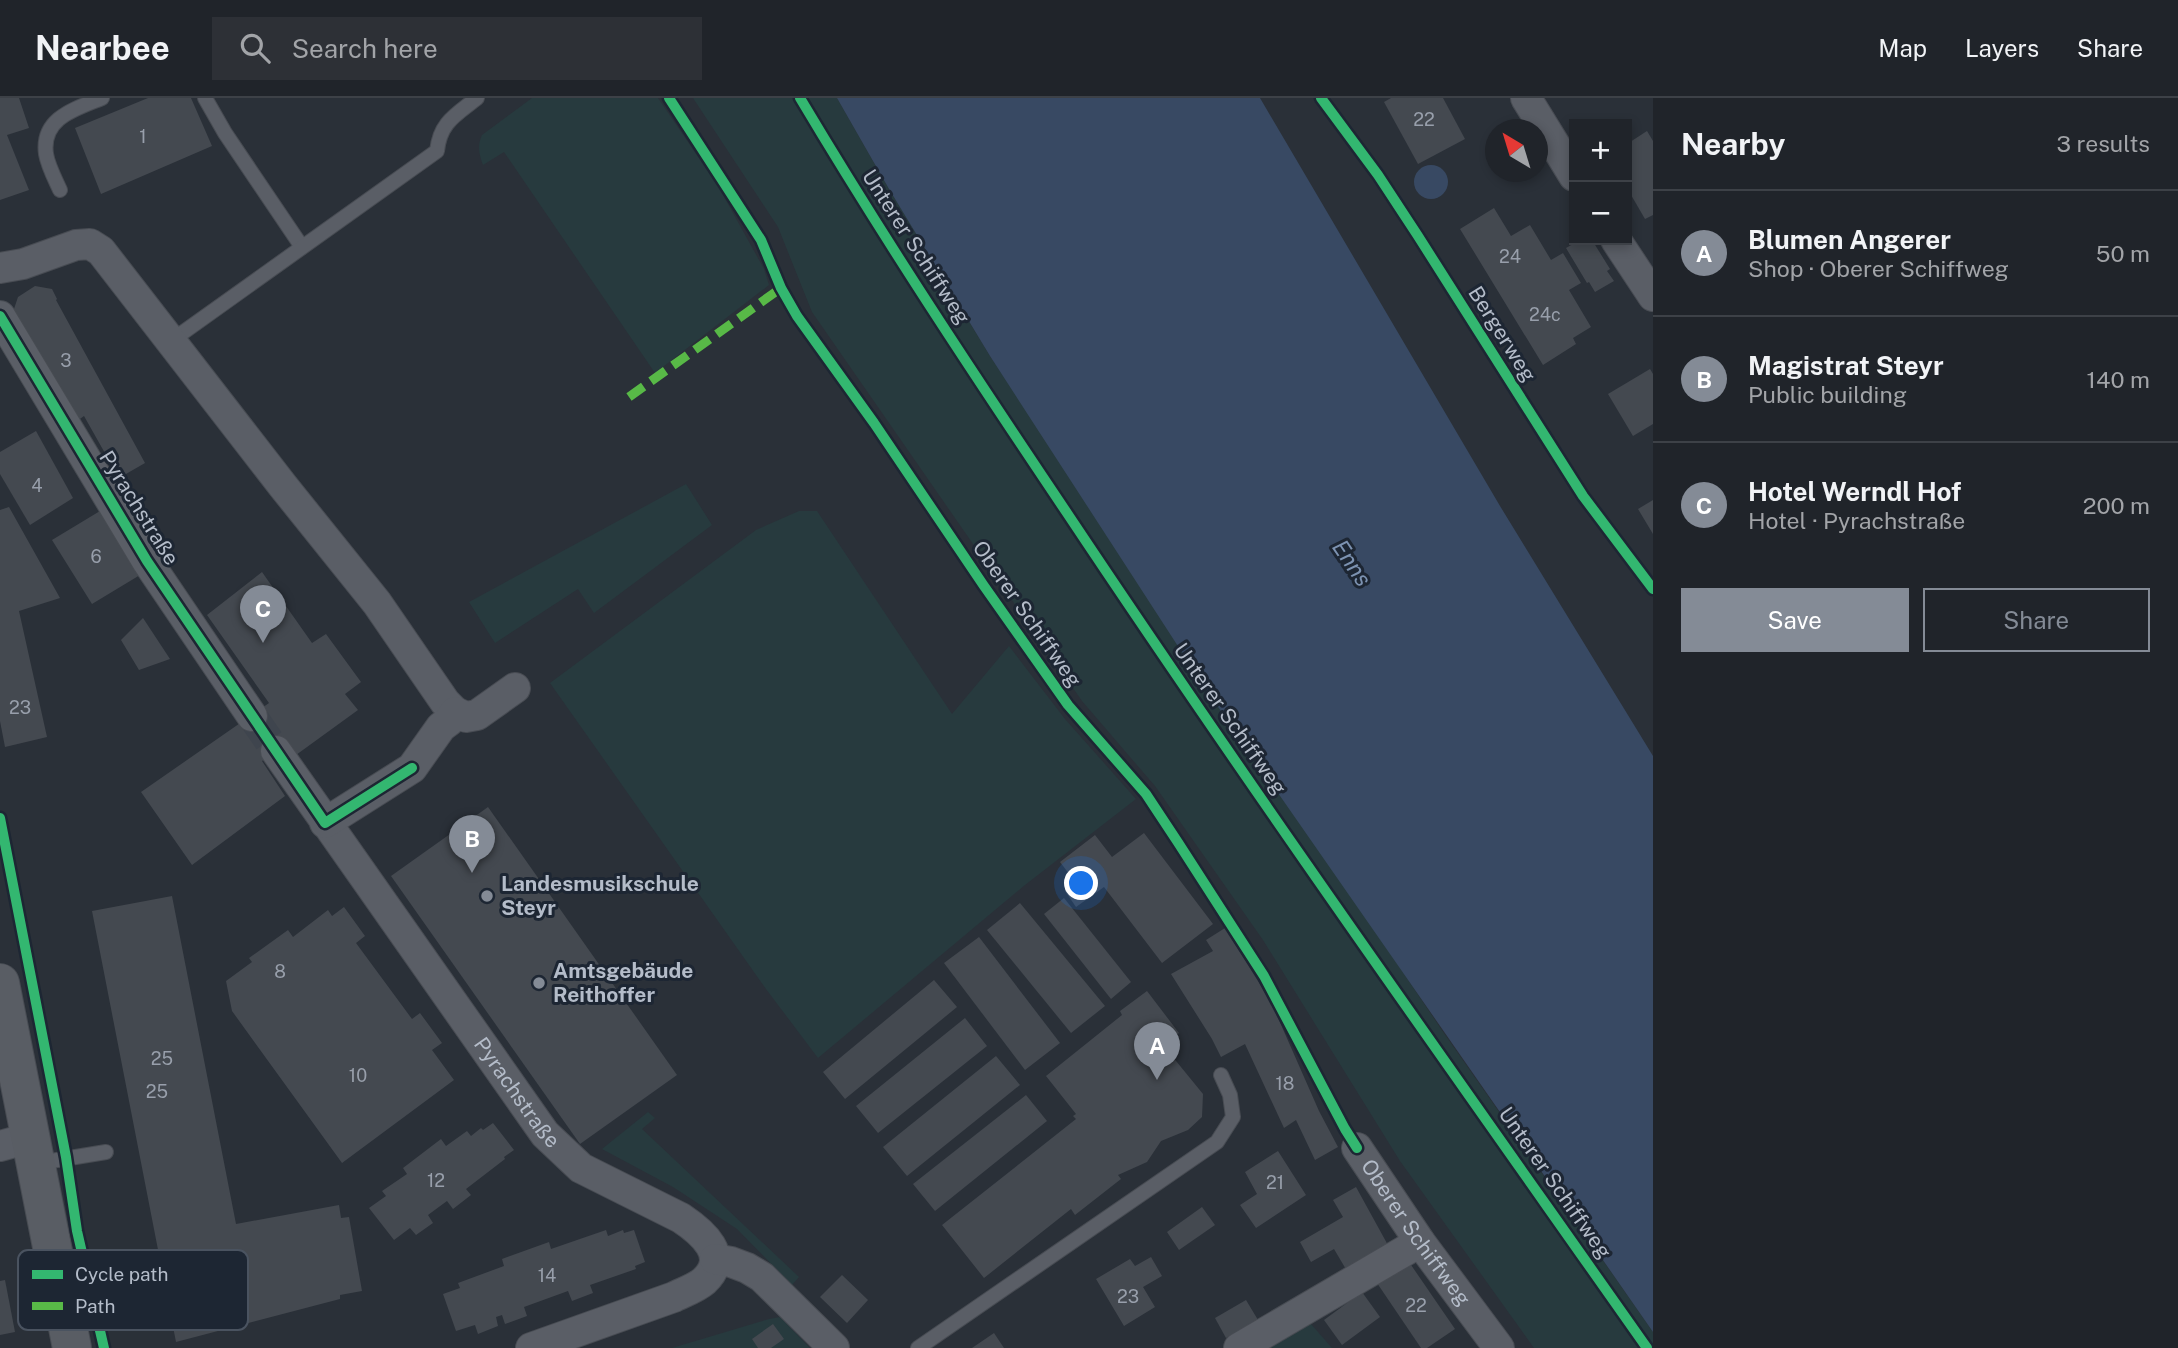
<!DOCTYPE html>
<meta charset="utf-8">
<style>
body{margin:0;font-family:"Public Sans",sans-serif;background:#2d3036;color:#f1f3f6}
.controls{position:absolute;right:21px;top:21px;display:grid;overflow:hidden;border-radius:0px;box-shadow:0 4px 10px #0003}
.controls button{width:63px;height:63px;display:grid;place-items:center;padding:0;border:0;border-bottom:2px solid #3d4147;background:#20242a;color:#f1f3f6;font:35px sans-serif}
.compass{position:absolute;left:1485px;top:21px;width:63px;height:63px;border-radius:50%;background:#20242a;box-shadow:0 4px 10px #0003;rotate:322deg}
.you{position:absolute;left:1082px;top:786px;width:24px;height:24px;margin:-18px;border:5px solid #fff;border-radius:50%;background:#1a73e8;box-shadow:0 0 0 10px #1a73e833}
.badge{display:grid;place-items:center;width:46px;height:46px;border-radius:50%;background:#848b96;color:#fff;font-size:23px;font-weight:700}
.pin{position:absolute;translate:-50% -58px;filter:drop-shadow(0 2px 4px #0008)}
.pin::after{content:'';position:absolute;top:37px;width:24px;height:21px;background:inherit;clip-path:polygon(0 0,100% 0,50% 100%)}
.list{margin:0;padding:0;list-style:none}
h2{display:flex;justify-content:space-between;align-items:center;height:91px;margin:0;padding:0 28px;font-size:30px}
h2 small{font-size:23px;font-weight:400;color:#a2a4a8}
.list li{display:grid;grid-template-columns:46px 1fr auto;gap:21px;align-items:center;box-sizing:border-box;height:126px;padding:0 28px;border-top:2px solid #3d4147}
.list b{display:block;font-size:26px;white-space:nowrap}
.list p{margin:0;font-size:23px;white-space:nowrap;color:#a2a4a8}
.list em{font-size:23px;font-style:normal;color:#a2a4a8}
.actions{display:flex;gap:14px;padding:21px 28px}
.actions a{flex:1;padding:16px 0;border:2px solid #848b96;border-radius:0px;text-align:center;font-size:24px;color:#848b96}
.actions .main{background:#848b96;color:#fff}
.icon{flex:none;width:38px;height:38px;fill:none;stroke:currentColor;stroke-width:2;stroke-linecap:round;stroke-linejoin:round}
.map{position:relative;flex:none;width:1653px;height:1250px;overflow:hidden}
header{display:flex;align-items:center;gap:42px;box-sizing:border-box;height:98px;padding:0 35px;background:#20242a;border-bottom:2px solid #3d4147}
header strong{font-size:33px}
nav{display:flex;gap:38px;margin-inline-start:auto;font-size:24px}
.search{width:490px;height:63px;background:#2d3036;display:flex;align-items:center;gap:18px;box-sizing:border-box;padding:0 24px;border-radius:0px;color:#a2a4a8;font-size:26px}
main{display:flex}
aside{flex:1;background:#20242a}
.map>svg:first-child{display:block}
</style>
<header>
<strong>Nearbee</strong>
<div class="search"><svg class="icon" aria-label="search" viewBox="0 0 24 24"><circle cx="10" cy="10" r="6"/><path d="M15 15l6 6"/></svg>Search here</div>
<nav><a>Map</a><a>Layers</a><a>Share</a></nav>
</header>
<main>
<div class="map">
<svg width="1653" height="1250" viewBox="0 0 1653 1250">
<rect width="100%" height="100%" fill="#2a3038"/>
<g fill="#273a3e">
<path d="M532,0H658L718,88L764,171L769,187L655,275L504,54L483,67C479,56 477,48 482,37Z"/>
<polygon points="693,0 837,0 889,91 990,258 1441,931 1653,1234 1653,1250 1534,1250 1400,1063 1263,842 1155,688 1082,603 812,214 778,129"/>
<polygon points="686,386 712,427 594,515 578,491 495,545 469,504"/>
<polygon points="799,413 817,413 952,616 1009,548 1065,621 1136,701 1025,787 818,960 766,891 550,585 756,432"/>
<polygon points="648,1014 655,1020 642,1031 799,1179 792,1187 737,1131 673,1089 602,1051"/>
<polygon points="780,1219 810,1250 672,1250 769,1221"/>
<polygon points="1297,1225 1311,1226 1332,1250 1255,1250"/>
</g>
<g fill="#384963">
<polygon points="837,0 1260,0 1500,408 1653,658 1653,1234 1207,593 990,258 889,91"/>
<circle cx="1431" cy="84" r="17"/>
</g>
<g fill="#444950">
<polygon points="0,0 19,0 29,30 7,37 29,92 0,102"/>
<polygon points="148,0 191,0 212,48 101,96 75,30"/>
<polygon points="1391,0 1443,0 1465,41 1418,66 1384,4"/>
<polygon points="1647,33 1653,43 1653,117 1645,121 1627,90 1627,46"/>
<polygon points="1494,110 1511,138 1530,127 1551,162 1563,155 1581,185 1569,192 1591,229 1573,240 1576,246 1543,267 1460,131"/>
<polygon points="1580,142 1592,142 1610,171 1607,173 1614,183 1595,194 1589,184 1587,185 1566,150"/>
<polygon points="35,188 52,191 57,201 56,202 145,365 119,380 84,318 77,323 20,222 18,223 13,214 18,199"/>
<polygon points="1650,271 1653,276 1653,326 1633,338 1608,296"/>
<polygon points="36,333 73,400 30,427 0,376 0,354"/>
<polygon points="1653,402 1653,436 1638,411"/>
<polygon points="9,409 60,500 19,513 47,639 5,649 0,623 0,412"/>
<polygon points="100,413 140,477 92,506 52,442"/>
<polygon points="262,474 312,545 326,536 361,584 345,596 358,612 296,657 287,645 262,663 285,698 192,767 141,694 269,605 207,517"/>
<polygon points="143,520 170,561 139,572 121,542"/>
<polygon points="488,709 677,977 580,1046 391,778"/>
<polygon points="1144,735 1213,826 1162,865 1104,789 1076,809 1065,793 1076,785 1060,764 1095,737 1112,759"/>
<polygon points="172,798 236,1126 339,1107 341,1120 349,1119 362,1193 340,1197 340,1201 176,1244 92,813"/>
<polygon points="1064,800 1131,884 1111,901 1044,816"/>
<polygon points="1020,805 1105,908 1071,935 987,832"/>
<polygon points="344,809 365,838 356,845 412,921 420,915 442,945 432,952 454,982 342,1065 232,913 226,883 252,864 249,860 288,832 293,839 328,812 332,818"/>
<polygon points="1225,830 1271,904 1319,1013 1338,1049 1315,1062 1296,1022 1284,1030 1245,946 1221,959 1212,941 1171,876 1213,853 1206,842"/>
<polygon points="979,839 1060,945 1025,972 944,865"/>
<polygon points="934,882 957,909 845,1001 823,974"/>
<polygon points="1147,893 1179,935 1163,947 1203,996 1202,1019 1188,1032 1161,1043 1147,1064 1118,1077 1121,1081 1075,1117 1071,1111 984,1180 942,1127 1076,1021 1073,1018 1076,1016 1046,978 1122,917 1120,913"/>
<polygon points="965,920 987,948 878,1035 856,1008"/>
<polygon points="996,958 1020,987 907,1078 883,1049"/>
<polygon points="1026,997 1047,1023 935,1113 913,1086"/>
<polygon points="493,1025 514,1052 504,1059 505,1061 466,1091 471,1097 453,1111 447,1103 428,1117 433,1125 416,1137 410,1130 394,1142 369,1110 386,1098 382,1093 407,1076 403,1070 441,1041 446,1048 467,1033 471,1038 481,1030 483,1032"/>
<polygon points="1278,1053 1306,1097 1256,1130 1240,1107 1257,1096 1245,1074"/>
<polygon points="1356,1089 1389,1149 1347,1173 1334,1151 1311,1164 1300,1144 1343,1119 1333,1102"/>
<polygon points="1202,1109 1215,1127 1179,1152 1167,1134"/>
<polygon points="606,1132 608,1138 623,1132 624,1135 634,1132 645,1164 635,1168 636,1171 590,1187 593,1195 572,1203 568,1193 524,1209 527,1218 505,1226 502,1217 496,1219 498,1228 478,1236 475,1227 456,1233 443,1196 460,1190 458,1185 504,1168 502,1161 549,1144 551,1151"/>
<polygon points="1151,1159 1162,1178 1143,1189 1155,1209 1124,1228 1096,1181 1130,1161 1135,1168"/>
<polygon points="1409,1164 1455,1231 1427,1250 1421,1250 1377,1185"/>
<polygon points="842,1177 868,1202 847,1225 820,1199"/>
<polygon points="5,1182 15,1234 0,1237 0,1183"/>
<polygon points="1362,1194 1380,1219 1342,1247 1324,1222"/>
<polygon points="1246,1202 1258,1222 1226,1240 1215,1220"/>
<polygon points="773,1226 784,1241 771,1250 758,1250 752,1241"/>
<polygon points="994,1235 1004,1250 972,1250"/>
</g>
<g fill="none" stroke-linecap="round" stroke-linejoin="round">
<polyline stroke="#3f454e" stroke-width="30" stroke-dasharray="30 15" stroke-linecap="butt" points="252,618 276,653"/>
<defs>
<g id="lane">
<polyline points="205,0 225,35 302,149"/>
<path d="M60,92C55,81 48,68 46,56C41,20 75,11 102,0"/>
<path d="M171,243L437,53C440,24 456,17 477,0"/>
<polyline points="39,1065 106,1054"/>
<polyline points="918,1250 1217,1044 1233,1019 1230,997 1221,977"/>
</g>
<g id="street">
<polyline points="1526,0 1574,78"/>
<polyline points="1616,142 1653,198"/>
<polyline points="0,170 23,166 76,147 90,146 101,153 283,388 377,505 445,604 455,614"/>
<polyline points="0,218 147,463 252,618"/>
<path id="s1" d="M276,653L545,1036L581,1070L681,1120C702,1134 731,1158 704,1183C696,1190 684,1194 674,1199L531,1250"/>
<polyline points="325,725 412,670 441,629 449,623 455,614 466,619 477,617 515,590"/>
<polyline points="0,1048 29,1040"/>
<path id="s2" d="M1357,1050L1420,1144L1499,1250"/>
<polyline points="715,1161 731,1164 747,1170 762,1179 834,1250"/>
<polyline points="1239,1250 1420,1144"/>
</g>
<polyline id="secondary" points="0,885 72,1250"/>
</defs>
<use href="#lane" stroke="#484c53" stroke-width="16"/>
<use href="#street" stroke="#484c53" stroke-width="32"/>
<use href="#secondary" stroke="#484c53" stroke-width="40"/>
<use href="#lane" stroke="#5a5e66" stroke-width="14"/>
<use href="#street" stroke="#5a5e66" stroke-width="30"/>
<use href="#secondary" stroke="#595d64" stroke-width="38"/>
<polyline stroke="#58b947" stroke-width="9" stroke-dasharray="18 9" stroke-linecap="butt" points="629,299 781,190"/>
<defs>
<g id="cycleway">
<polyline points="669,0 761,142 781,190 797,218 874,325 984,488 1068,607 1146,696 1179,746 1264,878 1345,1031 1357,1050"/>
<path d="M800,0C884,141 975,278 1067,415C1255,697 1452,973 1647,1250"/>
<polyline points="1321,0 1378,77 1418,138 1583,398 1653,491"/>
<polyline points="0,218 147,463 325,725 412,670"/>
<polyline points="0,720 66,1059 77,1133 104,1250"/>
</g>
</defs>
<use href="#cycleway" stroke="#1d2633" stroke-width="15"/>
<use href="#cycleway" stroke="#33b770" stroke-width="10"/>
</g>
<g fill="#848b96" stroke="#1d2633" stroke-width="2.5">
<circle cx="487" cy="798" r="7"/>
<circle cx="539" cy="885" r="7"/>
</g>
<g text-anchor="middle" stroke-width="6" stroke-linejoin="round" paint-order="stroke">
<g font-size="18" fill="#989fab">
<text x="1424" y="28">22</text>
<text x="143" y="45">1</text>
<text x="1510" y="165">24</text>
<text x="1545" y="223">24c</text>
<text x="66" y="269">3</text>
<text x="37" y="394">4</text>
<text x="96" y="465">6</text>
<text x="20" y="616">23</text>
<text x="280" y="880">8</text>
<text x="162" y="967">25</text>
<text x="358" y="984">10</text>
<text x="1285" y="992">18</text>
<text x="157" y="1000">25</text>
<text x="436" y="1089">12</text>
<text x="1275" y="1091">21</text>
<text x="547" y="1184">14</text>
<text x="1128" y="1205">23</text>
<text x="1416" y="1214">22</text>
</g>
<g font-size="21" fill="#b4bcc9" stroke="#1d2633">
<text transform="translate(916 149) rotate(57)" y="7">Unterer Schiffweg</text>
<text transform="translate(1502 236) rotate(58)" y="7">Bergerweg</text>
<text transform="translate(139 410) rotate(58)" y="7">Pyrachstraße</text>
<text transform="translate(1027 516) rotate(55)" y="7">Oberer Schiffweg</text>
<text transform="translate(1230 621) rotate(55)" y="7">Unterer Schiffweg</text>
<text dy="7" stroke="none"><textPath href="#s1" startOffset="418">Pyrachstraße</textPath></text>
<text transform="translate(1555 1085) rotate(55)" y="7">Unterer Schiffweg</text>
<text dy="7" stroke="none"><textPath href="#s2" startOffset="103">Oberer Schiffweg</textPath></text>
</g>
<g font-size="21" font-weight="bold" fill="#b4bcc9" stroke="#1d2633" text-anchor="start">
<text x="501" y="793">Landesmusikschule<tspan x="501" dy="24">Steyr</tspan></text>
<text x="553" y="880">Amtsgebäude<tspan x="553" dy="24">Reithoffer</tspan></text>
</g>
<g font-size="23" font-style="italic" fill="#7c92b1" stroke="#1d2633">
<text transform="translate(1352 465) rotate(56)" y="8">Enns</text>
</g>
</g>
<rect x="18" y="1152" width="230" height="80" rx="10" fill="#1d2633" stroke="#4a5360" stroke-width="2"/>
<rect x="32" y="1172" width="31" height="9" fill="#33b770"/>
<rect x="32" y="1204" width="31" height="8" fill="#58b947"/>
<g font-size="19" fill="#b4bcc9">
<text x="75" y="1183">Cycle path</text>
<text x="75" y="1215">Path</text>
</g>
</svg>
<div class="controls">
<button>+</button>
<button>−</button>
</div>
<svg class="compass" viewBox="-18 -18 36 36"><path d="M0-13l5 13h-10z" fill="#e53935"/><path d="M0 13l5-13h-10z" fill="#a2a4a8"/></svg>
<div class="you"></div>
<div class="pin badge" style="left:1157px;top:982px">A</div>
<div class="pin badge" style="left:472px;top:775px">B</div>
<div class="pin badge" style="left:263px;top:545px">C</div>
</div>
<aside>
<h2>Nearby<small>3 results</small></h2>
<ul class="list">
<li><span class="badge">A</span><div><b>Blumen Angerer</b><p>Shop · Oberer Schiffweg</p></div><em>50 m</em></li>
<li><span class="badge">B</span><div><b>Magistrat Steyr</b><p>Public building</p></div><em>140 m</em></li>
<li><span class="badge">C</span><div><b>Hotel Werndl Hof</b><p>Hotel · Pyrachstraße</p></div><em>200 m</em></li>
</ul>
<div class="actions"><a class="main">Save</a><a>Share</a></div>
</aside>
</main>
